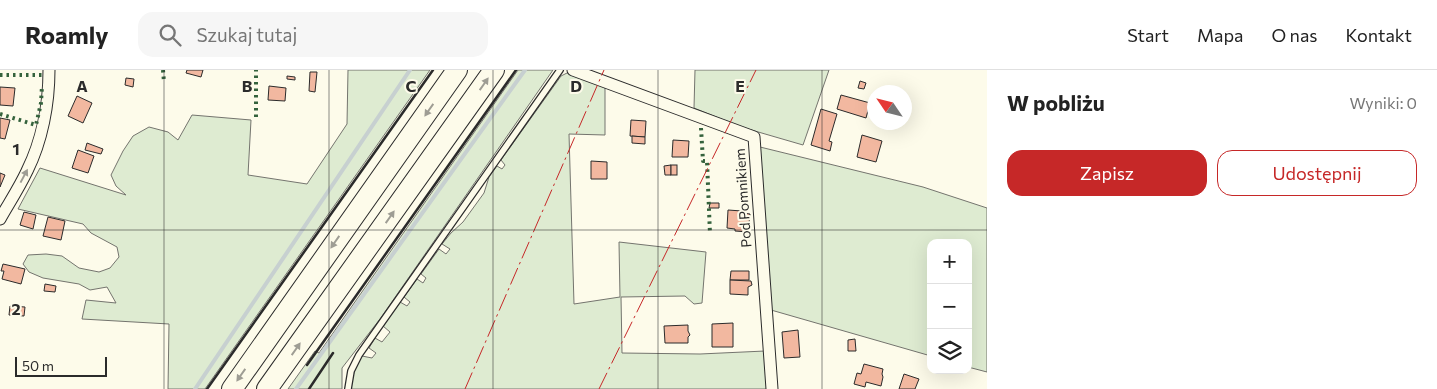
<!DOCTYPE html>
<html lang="pl">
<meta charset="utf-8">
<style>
body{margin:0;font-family:Commissioner,sans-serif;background:#f6f6f6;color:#222}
.controls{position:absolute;right:15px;bottom:15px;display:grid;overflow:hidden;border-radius:10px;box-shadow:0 5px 20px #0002}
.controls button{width:45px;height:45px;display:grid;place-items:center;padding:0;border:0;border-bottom:1px solid #e0e0e0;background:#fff;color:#222;font:25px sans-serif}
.compass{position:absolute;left:867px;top:15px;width:45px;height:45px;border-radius:50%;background:#fff;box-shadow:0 5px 20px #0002;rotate:305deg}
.scale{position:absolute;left:15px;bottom:12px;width:92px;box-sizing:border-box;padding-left:5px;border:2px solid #2b2b2b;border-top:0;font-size:14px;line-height:18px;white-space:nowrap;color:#2b2b2b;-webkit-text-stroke:4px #fdfbea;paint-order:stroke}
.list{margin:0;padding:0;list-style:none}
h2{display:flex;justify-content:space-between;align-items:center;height:65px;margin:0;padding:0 20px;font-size:21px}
h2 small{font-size:16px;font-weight:400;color:#767676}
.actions{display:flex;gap:10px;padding:15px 20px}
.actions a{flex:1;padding:11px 0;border:1px solid #c62828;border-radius:15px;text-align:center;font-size:18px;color:#c62828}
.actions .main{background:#c62828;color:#fff}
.icon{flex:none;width:28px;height:28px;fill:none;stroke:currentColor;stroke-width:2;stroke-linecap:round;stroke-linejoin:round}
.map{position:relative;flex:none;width:987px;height:319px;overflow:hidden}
header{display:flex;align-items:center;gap:30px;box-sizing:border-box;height:70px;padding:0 25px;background:#fff;border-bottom:1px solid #e0e0e0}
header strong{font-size:24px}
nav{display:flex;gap:28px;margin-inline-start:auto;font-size:18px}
.search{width:350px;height:45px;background:#f6f6f6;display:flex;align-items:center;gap:12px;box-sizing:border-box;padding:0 18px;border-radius:15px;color:#767676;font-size:19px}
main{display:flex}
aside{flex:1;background:#fff}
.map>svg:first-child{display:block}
</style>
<header>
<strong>Roamly</strong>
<div class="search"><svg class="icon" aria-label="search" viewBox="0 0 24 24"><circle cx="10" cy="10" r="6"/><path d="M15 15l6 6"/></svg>Szukaj tutaj</div>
<nav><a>Start</a><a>Mapa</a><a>O nas</a><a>Kontakt</a></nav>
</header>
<main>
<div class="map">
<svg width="987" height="319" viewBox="0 0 987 319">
<rect width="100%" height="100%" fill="#fdfbea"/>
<g fill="#deebd1" stroke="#74746e">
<polygon points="348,0 430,0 205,319 168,319 169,254 82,249 86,230 116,233 107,217 90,220 79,214 43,208 29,202 23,194 28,185 46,184 62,186 79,198 99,202 110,198 119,187 117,177 91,163 83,154 18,139 40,98 126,125 116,116 111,105 123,81 133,66 149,57 168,62 178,70 192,45 251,50 248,105 307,114 347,54"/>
<polygon points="518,0 553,0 380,249 342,298 342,319 288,319 315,281 319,283"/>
<polygon points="695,0 829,0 803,75 741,57 694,38"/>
<path d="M567,3L605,16V65L569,64L574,234L620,227L619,172L706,182L702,233L694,234L685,226L621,227L622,283L700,284L765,281L768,319H351C352,307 355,296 362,286L372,288L376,283L369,278L375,268L382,272L390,262L383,256L400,232L407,236L410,232L404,227L417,209L423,213L426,208L421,204L439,179L446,184L450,179L442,174L451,163L463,152L484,123L489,107L497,96L502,99L505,95L501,90L561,6Z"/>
<polygon points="760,77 923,117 987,138 987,302 968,297 968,173 931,173 931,286 771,240"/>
</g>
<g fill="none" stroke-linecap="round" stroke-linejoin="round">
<g stroke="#c7d0d0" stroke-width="4">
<polyline points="195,319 410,0"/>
<polyline points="296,319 525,0"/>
</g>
</g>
<g fill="#f2b8a0" stroke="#2b2b2b">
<polygon points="187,0 203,0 201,7 186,3"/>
<polygon points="310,2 317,2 315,22 309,21"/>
<polygon points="287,6 295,7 295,10 287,9"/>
<polygon points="126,8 134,9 133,17 125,15"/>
<polygon points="860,11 866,13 864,19 858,18"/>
<polygon points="269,16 286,18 285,31 268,30"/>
<polygon points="0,17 15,18 13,36 0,35"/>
<polygon points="841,25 870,33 866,48 837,39"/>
<polygon points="77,26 92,33 83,53 68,46"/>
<polygon points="821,39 837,44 829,71 832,72 830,81 811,75"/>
<polygon points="0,48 10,50 5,69 0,68"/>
<polygon points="631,50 646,51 645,67 630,66"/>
<polygon points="862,65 882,71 876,92 857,87"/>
<polygon points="632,66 645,67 645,74 632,73"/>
<polygon points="673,70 689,71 688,87 672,87"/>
<polygon points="87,73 103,79 101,84 85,80"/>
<polygon points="78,80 94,86 88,103 72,98"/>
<polygon points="591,91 607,92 607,109 591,109"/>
<polygon points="671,95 671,105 665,105 664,96"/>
<rect x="671" y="95" width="6" height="10"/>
<polygon points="0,103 5,105 0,117"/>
<polygon points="710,133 719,133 719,138 709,138"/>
<polygon points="728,140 742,141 742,143 750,144 748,162 735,161 735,159 727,158"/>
<polygon points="24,142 36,145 33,159 20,155"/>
<polygon points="48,147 65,151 61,170 43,166"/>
<polygon points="3,194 25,199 21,214 2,209 4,201 1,201"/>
<polygon points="731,201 749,201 749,210 730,210"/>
<polygon points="730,210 751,211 752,215 748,217 748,225 730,224"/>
<polygon points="45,214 56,216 55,222 44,221"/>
<polygon points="10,236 25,237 24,246 9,245"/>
<polygon points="733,253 733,277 712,277 712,254"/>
<polygon points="688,255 688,261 690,265 688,267 688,273 665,273 664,256"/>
<polygon points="798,260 800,287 784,288 782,262"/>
<polygon points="855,269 856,281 848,281 848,270"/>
<polygon points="864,294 883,299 882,304 883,307 881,316 866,312 865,317 854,314 857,303 861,304"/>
<polygon points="904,304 919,309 915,319 899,319"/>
</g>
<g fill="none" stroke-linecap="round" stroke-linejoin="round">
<defs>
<polyline id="lane" points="348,319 351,301 359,285 560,0"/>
<g id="street">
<polyline points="573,0 754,67 772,319"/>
<path d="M0,149C9,133 19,118 27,101C42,71 49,34 49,0"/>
</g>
<g id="highway">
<polyline points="232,319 457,0"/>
<polyline points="267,319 494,0"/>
</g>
</defs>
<use href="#lane" stroke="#2b2b2b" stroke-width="8"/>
<use href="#street" stroke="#2b2b2b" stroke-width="13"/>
<use href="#highway" stroke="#2b2b2b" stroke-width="22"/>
<use href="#lane" stroke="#fdfbea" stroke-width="5.5"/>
<use href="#street" stroke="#fdfbea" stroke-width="11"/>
<use href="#highway" stroke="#fdfbea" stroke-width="20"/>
<g stroke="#34623c" stroke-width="4" stroke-dasharray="2.5 4" stroke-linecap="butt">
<polyline points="163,0 164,12"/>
<polyline points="0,5 42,5"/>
<polyline points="0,44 36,55 41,33 42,16"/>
<polyline points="256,47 256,0"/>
<polyline points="701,58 703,91 707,91 710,164"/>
</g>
<g stroke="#2b2b2b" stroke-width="2.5">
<polyline points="307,295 516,0"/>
<polyline points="207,319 433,0"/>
<polyline points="309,319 333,283"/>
</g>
<g stroke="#c62828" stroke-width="1" stroke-dasharray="18 4 2.5 4" stroke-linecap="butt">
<polyline points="465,319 604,0"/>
<polyline points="599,319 756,0"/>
</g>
</g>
<defs><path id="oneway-solid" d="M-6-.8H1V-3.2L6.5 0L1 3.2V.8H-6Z" transform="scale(1.25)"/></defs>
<g fill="#9e9d94">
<use href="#oneway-solid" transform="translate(484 14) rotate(-55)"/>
<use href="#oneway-solid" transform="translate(429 40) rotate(125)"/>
<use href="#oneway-solid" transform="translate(24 106) rotate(-62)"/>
<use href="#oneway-solid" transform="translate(390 147) rotate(-55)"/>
<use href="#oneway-solid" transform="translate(335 172) rotate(125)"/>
<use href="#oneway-solid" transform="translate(296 279) rotate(-55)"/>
<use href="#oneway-solid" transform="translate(241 305) rotate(125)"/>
</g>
<path fill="none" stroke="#2b2b2b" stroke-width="1" stroke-opacity="0.55" d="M164,0V319M329,0V319M493,0V319M658,0V319M822,0V319M0,160H987"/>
<g text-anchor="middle" stroke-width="4" stroke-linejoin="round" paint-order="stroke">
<g font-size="14" fill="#2b2b2b" stroke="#fdfbea">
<text transform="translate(743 128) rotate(-94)" y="5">Pod Pomnikiem</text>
</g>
</g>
<g font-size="16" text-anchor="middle" font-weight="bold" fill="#2b2b2b" stroke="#fdfbea" stroke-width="4" stroke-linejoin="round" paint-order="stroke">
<text x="82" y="22">A</text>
<text x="247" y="22">B</text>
<text x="411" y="22">C</text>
<text x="576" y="22">D</text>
<text x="740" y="22">E</text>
<text x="16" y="85">1</text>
<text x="16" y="245">2</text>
</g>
</svg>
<div class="controls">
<button>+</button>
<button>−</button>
<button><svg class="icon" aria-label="layers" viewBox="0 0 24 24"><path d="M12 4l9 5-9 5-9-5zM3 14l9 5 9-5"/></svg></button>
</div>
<svg class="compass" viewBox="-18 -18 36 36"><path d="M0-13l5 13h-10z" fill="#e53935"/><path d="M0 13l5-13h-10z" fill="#767676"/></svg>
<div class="scale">50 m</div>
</div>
<aside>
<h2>W pobliżu<small>Wyniki: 0</small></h2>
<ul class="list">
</ul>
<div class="actions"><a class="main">Zapisz</a><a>Udostępnij</a></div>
</aside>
</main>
